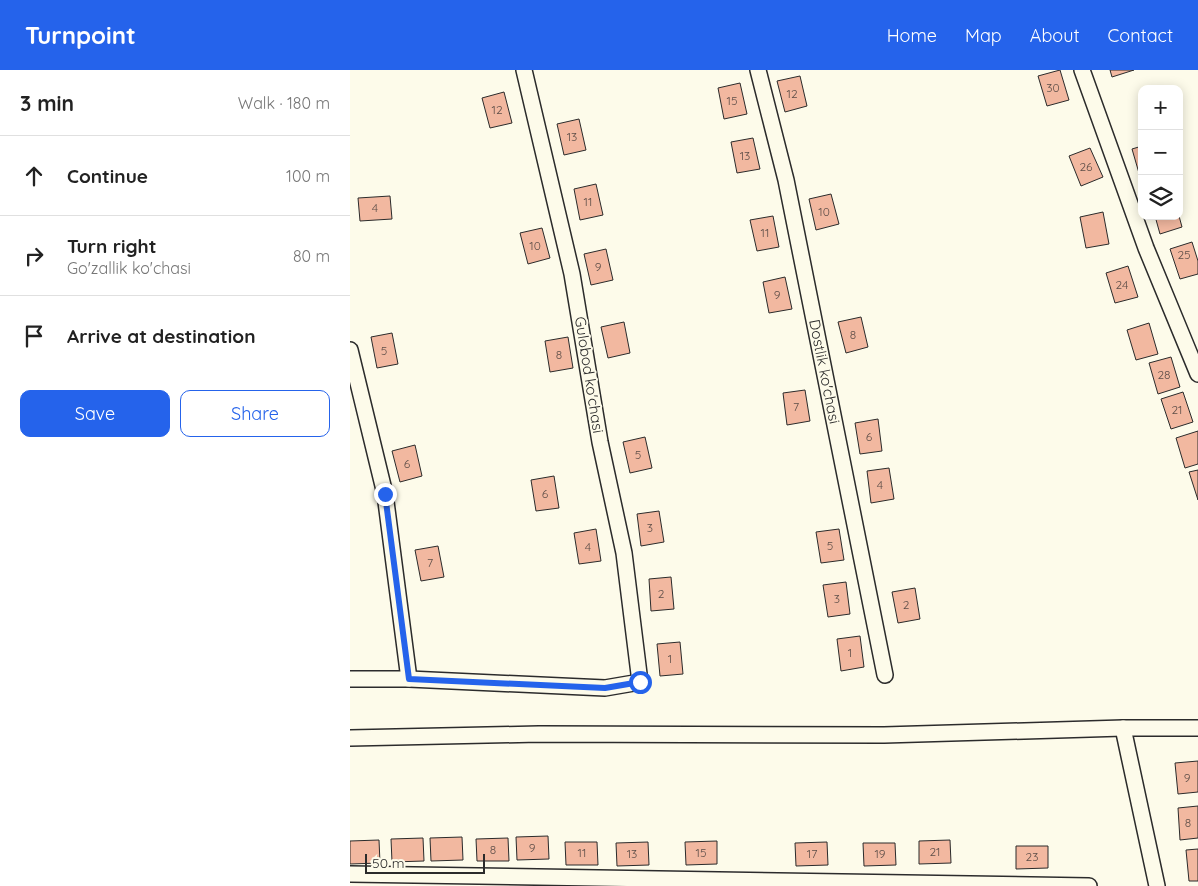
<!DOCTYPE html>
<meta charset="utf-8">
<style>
body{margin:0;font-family:Quicksand,sans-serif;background:#f6f6f6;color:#222}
.controls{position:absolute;right:15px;top:15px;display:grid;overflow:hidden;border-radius:10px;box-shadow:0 2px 12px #0003}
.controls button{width:45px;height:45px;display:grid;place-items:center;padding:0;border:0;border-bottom:1px solid #e0e0e0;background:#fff;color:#222;font:25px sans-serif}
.scale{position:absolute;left:15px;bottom:12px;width:120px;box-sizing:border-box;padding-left:5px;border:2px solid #2b2b2b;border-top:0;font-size:14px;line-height:18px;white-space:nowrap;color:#2b2b2b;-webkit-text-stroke:4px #fdfbea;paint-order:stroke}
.stop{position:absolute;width:15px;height:15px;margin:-11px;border:4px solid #2563eb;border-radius:50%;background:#fff}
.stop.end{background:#2563eb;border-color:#fff;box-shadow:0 1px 5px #0008}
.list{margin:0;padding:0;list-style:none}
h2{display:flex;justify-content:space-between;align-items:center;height:65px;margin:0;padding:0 20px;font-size:21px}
h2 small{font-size:16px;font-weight:400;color:#767676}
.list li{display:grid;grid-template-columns:32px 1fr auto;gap:15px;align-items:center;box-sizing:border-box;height:80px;padding:0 20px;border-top:1px solid #e0e0e0}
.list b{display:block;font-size:19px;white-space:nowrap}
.list p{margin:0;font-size:16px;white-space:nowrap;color:#767676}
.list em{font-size:16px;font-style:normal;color:#767676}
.actions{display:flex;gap:10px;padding:15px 20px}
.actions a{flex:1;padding:11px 0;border:1px solid #2563eb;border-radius:10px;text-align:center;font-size:18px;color:#2563eb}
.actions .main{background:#2563eb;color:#fff}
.icon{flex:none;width:28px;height:28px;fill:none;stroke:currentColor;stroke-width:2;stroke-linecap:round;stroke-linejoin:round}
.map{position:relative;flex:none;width:848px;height:816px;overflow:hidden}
header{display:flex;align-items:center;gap:30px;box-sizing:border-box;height:70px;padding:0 25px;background:#2563eb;color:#fff}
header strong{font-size:24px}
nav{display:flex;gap:28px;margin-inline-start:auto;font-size:18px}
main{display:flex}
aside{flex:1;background:#fff}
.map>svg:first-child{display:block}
</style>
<header>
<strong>Turnpoint</strong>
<nav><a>Home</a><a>Map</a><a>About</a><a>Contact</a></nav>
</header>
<main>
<aside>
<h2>3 min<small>Walk · 180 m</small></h2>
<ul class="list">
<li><svg class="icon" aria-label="ahead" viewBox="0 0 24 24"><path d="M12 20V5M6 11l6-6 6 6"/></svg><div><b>Continue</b></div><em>100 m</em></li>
<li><svg class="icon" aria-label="right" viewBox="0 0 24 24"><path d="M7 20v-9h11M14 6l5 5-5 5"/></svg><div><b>Turn right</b><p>Go'zallik ko'chasi</p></div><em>80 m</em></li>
<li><svg class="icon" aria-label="arrive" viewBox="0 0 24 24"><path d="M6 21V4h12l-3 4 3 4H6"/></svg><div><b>Arrive at destination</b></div></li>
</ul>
<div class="actions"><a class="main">Save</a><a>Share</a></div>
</aside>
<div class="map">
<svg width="848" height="816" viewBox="0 0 848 816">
<rect width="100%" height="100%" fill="#fdfbea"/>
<g fill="#f2b8a0" stroke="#2b2b2b">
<polygon points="710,0 719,30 697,36 688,6"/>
<polygon points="760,0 784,0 762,7"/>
<polygon points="450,6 457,36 435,42 427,11"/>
<polygon points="390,13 397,44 374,49 368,18"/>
<polygon points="154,22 162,53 140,58 132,28"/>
<polygon points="229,49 236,80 214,85 207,54"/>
<polygon points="403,68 410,99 387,103 381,72"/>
<polygon points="792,76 792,109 791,110 782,79"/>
<polygon points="740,78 753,107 731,116 719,86"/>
<polygon points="246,114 253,145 230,150 224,119"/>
<polygon points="481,124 489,154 466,160 459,129"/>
<polygon points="40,126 42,149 10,151 8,128"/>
<polygon points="753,142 759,174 736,178 730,147"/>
<polygon points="423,146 429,177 407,181 400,150"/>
<polygon points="805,146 829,146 832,157 810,164"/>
<polygon points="192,158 200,188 178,194 170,163"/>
<polygon points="842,172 848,191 848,204 830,209 820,179"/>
<polygon points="256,179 263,210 241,215 234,184"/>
<polygon points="778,196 788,227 765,233 756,203"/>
<polygon points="435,207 442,239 419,243 413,212"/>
<polygon points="511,247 518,277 496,283 488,252"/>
<polygon points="274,252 280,283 258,288 251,257"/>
<polygon points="799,253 808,284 786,290 777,260"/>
<polygon points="42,263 48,294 27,298 21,267"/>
<polygon points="218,267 223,298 200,302 195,271"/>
<polygon points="821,287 830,317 808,324 799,293"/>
<polygon points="455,320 460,351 437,355 433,323"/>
<polygon points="833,322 843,352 821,359 811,329"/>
<polygon points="528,349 532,381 510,384 505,353"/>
<polygon points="848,361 848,394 835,398 826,368"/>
<polygon points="295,367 302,398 280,403 273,372"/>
<polygon points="65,375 72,406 50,412 42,381"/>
<polygon points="539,398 544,429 521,433 517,401"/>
<polygon points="848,400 848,430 839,402"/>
<polygon points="204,406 209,438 186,441 181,410"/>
<polygon points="309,441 314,472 291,476 287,444"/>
<polygon points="246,459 251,491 229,494 224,463"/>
<polygon points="489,459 494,490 471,493 466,462"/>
<polygon points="88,476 94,507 71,511 65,480"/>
<polygon points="321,507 324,539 301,541 299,509"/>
<polygon points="496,512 500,544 478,547 473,515"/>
<polygon points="565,518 570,549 548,553 542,522"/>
<polygon points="510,566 514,597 491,601 487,569"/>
<polygon points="330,572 333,604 310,606 307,574"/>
<polygon points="848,691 848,722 828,724 825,693"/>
<polygon points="848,736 848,768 830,770 828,738"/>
<polygon points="198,766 199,789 167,790 166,767"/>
<polygon points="112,767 113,790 81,791 80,768"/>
<polygon points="73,768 74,791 42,792 41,769"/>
<polygon points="158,768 159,791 127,791 126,769"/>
<polygon points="29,770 30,793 0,794 0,771"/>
<polygon points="600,770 601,793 569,794 569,771"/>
<polygon points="367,771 367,794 336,795 335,772"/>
<polygon points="215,772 247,772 248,795 216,795"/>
<polygon points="298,772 299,795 267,796 266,773"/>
<polygon points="477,772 478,795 446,796 445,773"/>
<polygon points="513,773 545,773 546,795 514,796"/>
<polygon points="666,776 698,776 698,798 666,799"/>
<polygon points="848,779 848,811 839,811 836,780"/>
</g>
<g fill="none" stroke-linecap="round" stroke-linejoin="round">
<defs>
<g id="minor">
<path id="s1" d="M408,0L436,110L535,605"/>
<polyline points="732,0 796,178 848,304"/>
<polyline points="0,280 35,424 59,609"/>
<polyline points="0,609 59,609 255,618 290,612 274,483 250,372 222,204 174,0"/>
<polyline points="773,658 807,816"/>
<polyline points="0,668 189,664 534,665 773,658 848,658"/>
<polyline points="0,804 739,816"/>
</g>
</defs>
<use href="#minor" stroke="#2b2b2b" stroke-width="18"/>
<use href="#minor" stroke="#fdfbea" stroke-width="15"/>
</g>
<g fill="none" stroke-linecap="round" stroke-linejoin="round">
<polyline stroke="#2563eb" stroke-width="6" points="35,424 59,609 255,618 290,612"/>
</g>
<g text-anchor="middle" stroke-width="4" stroke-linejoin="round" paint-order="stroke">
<g font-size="12" fill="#5d4e48">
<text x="703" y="22">30</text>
<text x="442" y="28">12</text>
<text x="382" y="35">15</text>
<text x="147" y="44">12</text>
<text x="222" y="71">13</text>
<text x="395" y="90">13</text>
<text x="736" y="101">26</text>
<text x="238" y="136">11</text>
<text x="25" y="142">4</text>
<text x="474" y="146">10</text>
<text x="415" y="167">11</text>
<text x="185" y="180">10</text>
<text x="834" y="189">25</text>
<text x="248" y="201">9</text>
<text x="772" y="219">24</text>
<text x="427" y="229">9</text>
<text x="503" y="269">8</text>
<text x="34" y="285">5</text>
<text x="209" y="289">8</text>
<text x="814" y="309">28</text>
<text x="446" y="341">7</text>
<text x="827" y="344">21</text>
<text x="519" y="371">6</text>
<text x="288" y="389">5</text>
<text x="57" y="398">6</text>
<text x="530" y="419">4</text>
<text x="195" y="428">6</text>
<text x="300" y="462">3</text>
<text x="480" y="480">5</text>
<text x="238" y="481">4</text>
<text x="80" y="497">7</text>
<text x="311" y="528">2</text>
<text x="487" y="533">3</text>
<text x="556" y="539">2</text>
<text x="500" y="587">1</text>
<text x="320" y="593">1</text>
<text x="837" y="712">9</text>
<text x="838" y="757">8</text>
<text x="182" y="782">9</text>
<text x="143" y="784">8</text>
<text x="585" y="786">21</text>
<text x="232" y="787">11</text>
<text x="351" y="787">15</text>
<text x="282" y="788">13</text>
<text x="462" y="788">17</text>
<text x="530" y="788">19</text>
<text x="682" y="791">23</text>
</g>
<g font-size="15" fill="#2b2b2b" stroke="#fdfbea">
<text dy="5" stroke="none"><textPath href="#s1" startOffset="309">Dostlik ko'chasi</textPath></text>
<text transform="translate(239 305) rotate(81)" y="5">Gulobod ko'chasi</text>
</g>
</g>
</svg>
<div class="controls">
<button>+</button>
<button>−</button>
<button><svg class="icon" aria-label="layers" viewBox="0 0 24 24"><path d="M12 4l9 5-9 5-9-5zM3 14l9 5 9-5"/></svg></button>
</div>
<div class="scale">50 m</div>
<div class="stop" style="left:290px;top:612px"></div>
<div class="stop end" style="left:35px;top:424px"></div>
</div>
</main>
